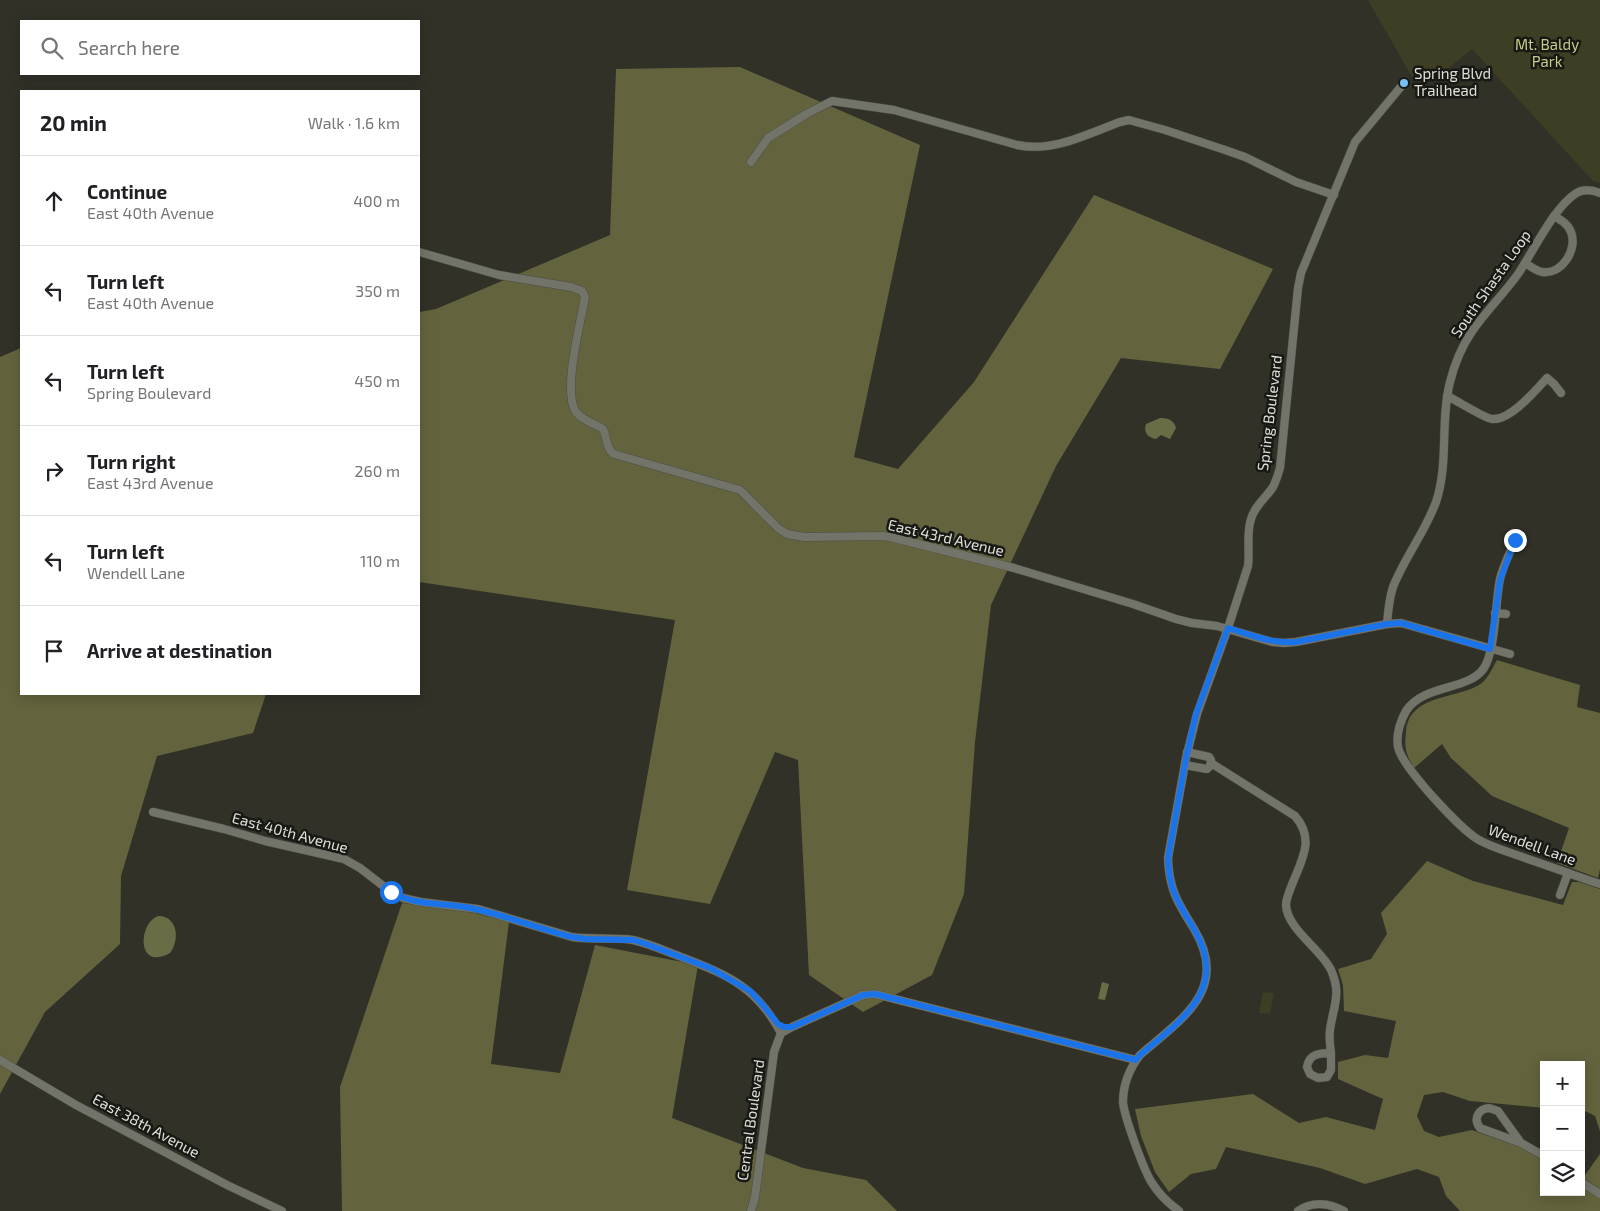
<!DOCTYPE html>
<meta charset="utf-8">
<style>
body{margin:0;font-family:"Exo 2",sans-serif;background:#f2f2f2;color:#202124}
.controls{position:absolute;right:15px;bottom:15px;display:grid;overflow:hidden;border-radius:0px;box-shadow:0 2px 12px #0003}
.controls button{width:45px;height:45px;display:grid;place-items:center;padding:0;border:0;border-bottom:1px solid #e0e0e0;background:#fff;color:#202124;font:25px sans-serif}
.stop{position:absolute;width:15px;height:15px;margin:-11px;border:4px solid #1a73e8;border-radius:50%;background:#fff}
.stop.end{background:#1a73e8;border-color:#fff;box-shadow:0 1px 5px #0008}
.list{margin:0;padding:0;list-style:none}
h2{display:flex;justify-content:space-between;align-items:center;height:65px;margin:0;padding:0 20px;font-size:21px}
h2 small{font-size:16px;font-weight:400;color:#757577}
.list li{display:grid;grid-template-columns:32px 1fr auto;gap:15px;align-items:center;box-sizing:border-box;height:90px;padding:0 20px;border-top:1px solid #e0e0e0}
.list b{display:block;font-size:19px;white-space:nowrap}
.list p{margin:0;font-size:16px;white-space:nowrap;color:#757577}
.list em{font-size:16px;font-style:normal;color:#757577}
.icon{flex:none;width:28px;height:28px;fill:none;stroke:currentColor;stroke-width:2;stroke-linecap:round;stroke-linejoin:round}
.map{position:relative;flex:none;width:1600px;height:1211px;overflow:hidden}
.search{position:absolute;background:#fff;box-shadow:0 2px 12px #0003;left:20px;top:20px;width:400px;height:55px;display:flex;align-items:center;gap:12px;box-sizing:border-box;padding:0 18px;border-radius:0px;color:#757577;font-size:19px}
.panel{position:absolute;background:#fff;box-shadow:0 2px 12px #0003;left:20px;top:90px;width:400px;height:605px;border-radius:0px}
.map>svg:first-child{display:block}
</style>
<div class="map">
<svg width="1600" height="1211" viewBox="0 0 1600 1211">
<rect width="100%" height="100%" fill="#313128"/>
<g fill="#3d3e24">
<polygon points="1368,0 1600,0 1600,183 1593,181 1472,49 1439,76 1416,84"/>
<polygon points="1263,992 1274,993 1270,1014 1259,1013"/>
</g>
<g fill="#63643d">
<polygon points="740,67 920,145 854,457 898,469 974,382 1094,195 1273,269 1220,369 1121,358 1056,466 991,605 975,742 964,894 932,975 863,1012 809,975 798,760 775,752 710,904 627,890 675,620 419,582 419,312 436,309 610,235 616,69"/>
<polygon points="21,348 21,694 266,694 253,733 157,756 121,876 120,944 45,1012 0,1094 0,357"/>
<path d="M1497,660L1580,685L1577,707L1600,713V869L1598,878L1557,863L1569,828L1492,796L1451,758L1442,744L1414,768C1406,754 1404,748 1406,732C1409,693 1458,700 1482,683C1488,678 1493,667 1497,660Z"/>
<polygon points="1427,861 1473,881 1563,905 1572,882 1579,882 1600,889 1600,1131 1595,1116 1581,1109 1581,1065 1544,1065 1544,1108 1470,1101 1443,1092 1424,1095 1417,1116 1424,1131 1439,1137 1472,1130 1520,1147 1544,1161 1544,1192 1581,1192 1581,1186 1600,1198 1600,1211 1460,1211 1446,1196 1439,1177 1417,1169 1365,1184 1320,1168 1226,1147 1216,1169 1191,1174 1169,1192 1155,1172 1141,1136 1135,1109 1253,1094 1299,1123 1326,1117 1375,1130 1383,1099 1338,1079 1338,1062 1365,1055 1388,1058 1396,1021 1344,1011 1343,985 1338,969 1371,959 1387,934 1381,913"/>
<polygon points="402,903 459,909 509,922 491,1064 560,1073 595,945 698,965 672,1118 803,1168 866,1180 897,1211 342,1211 340,1087"/>
<polygon points="1600,1154 1600,1189 1583,1178"/>
</g>
<g fill="#6a6c45">
<path d="M1160,418C1168,418 1174,420 1176,428L1170,439L1161,435L1156,439C1148,438 1143,432 1146,424Z"/>
<path d="M158,916C178,916 180,940 170,953C136,972 138,923 158,916Z"/>
<polygon points="1102,982 1109,984 1105,1000 1098,999"/>
</g>
<g fill="none" stroke-linecap="round" stroke-linejoin="round">
<defs>
<g id="minor">
<path d="M751,162L768,138L808,113L832,101L894,110L1017,145C1052,153 1087,134 1120,122L1129,120L1165,130L1228,151L1245,157L1296,182L1334,195"/>
<path d="M419,252L499,275L571,287L582,291L585,297C581,321 562,392 576,412C583,421 594,423 603,429C607,437 606,449 614,454L740,490L778,528L787,534L804,537L882,536L890,537L1014,568L1133,604L1176,619L1192,623L1217,626L1272,642L1284,643L1296,642L1387,624L1401,623L1510,654"/>
<path d="M1525,263C1530,266 1536,271 1542,272C1562,275 1578,249 1571,232C1568,224 1561,220 1554,216"/>
<path d="M1447,396C1458,401 1482,417 1492,419C1510,421 1536,390 1547,378L1554,384L1561,393"/>
<path d="M1515,540C1510,553 1503,566 1500,579C1495,602 1496,649 1484,668C1469,691 1423,684 1406,711C1400,722 1396,735 1398,747C1402,767 1461,830 1479,840C1493,848 1510,852 1525,858C1550,866 1575,876 1600,884"/>
<polyline points="1495,613 1506,614"/>
<path d="M1387,624C1388,612 1389,599 1393,587C1405,557 1425,532 1436,502C1449,463 1440,421 1450,382C1454,366 1461,348 1471,333C1485,312 1503,295 1518,274C1533,252 1553,209 1575,194C1582,189 1592,190 1600,193"/>
<path d="M1211,763L1295,816C1316,840 1301,861 1291,887C1289,893 1286,899 1286,905C1287,929 1321,949 1331,970C1342,994 1333,1007 1330,1030C1329,1037 1330,1046 1331,1053C1319,1053 1309,1054 1307,1067L1310,1074L1318,1078L1327,1077L1331,1070V1053"/>
<polyline points="1185,765 1207,769 1210,766 1211,760 1209,757 1187,752"/>
<path d="M153,812L224,829L265,841L344,859L360,868L391,892L403,898L421,902L478,909L572,937C593,940 614,937 633,940C651,944 667,952 684,958C730,976 757,988 781,1033L792,1027L863,995L875,994L1136,1060"/>
<polyline points="1560,895 1568,873"/>
<polyline points="0,1060 76,1105 227,1185 282,1211"/>
<path d="M1521,1143L1498,1111L1489,1108C1478,1109 1473,1119 1480,1128L1521,1143L1544,1156"/>
<polyline points="1581,1182 1600,1194"/>
<polyline points="751,1211 755,1197 774,1052 781,1033"/>
<path d="M1179,1211C1168,1203 1159,1194 1152,1183C1144,1171 1124,1116 1123,1102C1123,1085 1130,1068 1140,1055C1180,1020 1231,990 1194,929C1178,903 1169,890 1168,858L1186,758L1197,714L1228,628L1248,566C1250,551 1246,534 1251,519C1255,505 1266,498 1273,487C1276,481 1278,475 1280,468L1298,288L1301,273L1355,142L1404,83"/>
<path d="M1298,1211C1312,1201 1329,1203 1344,1211"/>
</g>
</defs>
<use href="#minor" stroke="#4c4d45" stroke-width="9"/>
<use href="#minor" stroke="#737469" stroke-width="8"/>
</g>
<g fill="none" stroke-linecap="round" stroke-linejoin="round">
<path stroke="#1a73e8" stroke-width="6" d="M391,892C417,907 447,902 475,909C508,916 539,929 572,937L586,939L634,940L649,945L710,968L750,991L762,1004L778,1024L784,1027H792L863,995L875,994L1136,1060L1140,1055C1181,1020 1230,989 1194,929C1178,903 1169,890 1168,858L1186,758L1196,714L1228,628C1251,635 1272,644 1296,642L1387,624L1401,623L1490,649L1500,580L1515,540"/>
</g>
<circle fill="#78bff7" stroke="#181914" stroke-width="2" cx="1404" cy="83" r="5"/>
<g text-anchor="middle" stroke-width="5" stroke-linejoin="round" paint-order="stroke">
<g font-size="15" fill="#c8cc88" stroke="#181914">
<text x="1547" y="50">Mt. Baldy<tspan x="1547" dy="17">Park</tspan></text>
</g>
<g font-size="15" fill="#dfe0da" stroke="#181914" text-anchor="start">
<text x="1414" y="79">Spring Blvd<tspan x="1414" dy="17">Trailhead</tspan></text>
</g>
<g font-size="15" fill="#dfe0da" stroke="#181914">
<text transform="translate(1491 284) rotate(-55)" y="5">South Shasta Loop</text>
<text transform="translate(1270 413) rotate(-83)" y="5">Spring Boulevard</text>
<text transform="translate(946 538) rotate(13)" y="5">East 43rd Avenue</text>
<text transform="translate(290 833) rotate(15)" y="5">East 40th Avenue</text>
<text transform="translate(1532 845) rotate(20)" y="5">Wendell Lane</text>
<text transform="translate(751 1120) rotate(-82)" y="5">Central Boulevard</text>
<text transform="translate(146 1126) rotate(28)" y="5">East 38th Avenue</text>
</g>
</g>
</svg>
<div class="controls">
<button>+</button>
<button>−</button>
<button><svg class="icon" aria-label="layers" viewBox="0 0 24 24"><path d="M12 4l9 5-9 5-9-5zM3 14l9 5 9-5"/></svg></button>
</div>
<div class="stop" style="left:391px;top:892px"></div>
<div class="stop end" style="left:1515px;top:540px"></div>
<div class="search"><svg class="icon" aria-label="search" viewBox="0 0 24 24"><circle cx="10" cy="10" r="6"/><path d="M15 15l6 6"/></svg>Search here</div>
<section class="panel">
<h2>20 min<small>Walk · 1.6 km</small></h2>
<ul class="list">
<li><svg class="icon" aria-label="ahead" viewBox="0 0 24 24"><path d="M12 20V5M6 11l6-6 6 6"/></svg><div><b>Continue</b><p>East 40th Avenue</p></div><em>400 m</em></li>
<li><svg class="icon" aria-label="left" viewBox="0 0 24 24"><path d="M17 20v-9H6M10 6l-5 5 5 5"/></svg><div><b>Turn left</b><p>East 40th Avenue</p></div><em>350 m</em></li>
<li><svg class="icon" aria-label="left" viewBox="0 0 24 24"><path d="M17 20v-9H6M10 6l-5 5 5 5"/></svg><div><b>Turn left</b><p>Spring Boulevard</p></div><em>450 m</em></li>
<li><svg class="icon" aria-label="right" viewBox="0 0 24 24"><path d="M7 20v-9h11M14 6l5 5-5 5"/></svg><div><b>Turn right</b><p>East 43rd Avenue</p></div><em>260 m</em></li>
<li><svg class="icon" aria-label="left" viewBox="0 0 24 24"><path d="M17 20v-9H6M10 6l-5 5 5 5"/></svg><div><b>Turn left</b><p>Wendell Lane</p></div><em>110 m</em></li>
<li><svg class="icon" aria-label="arrive" viewBox="0 0 24 24"><path d="M6 21V4h12l-3 4 3 4H6"/></svg><div><b>Arrive at destination</b></div></li>
</ul>
</section>
</div>
